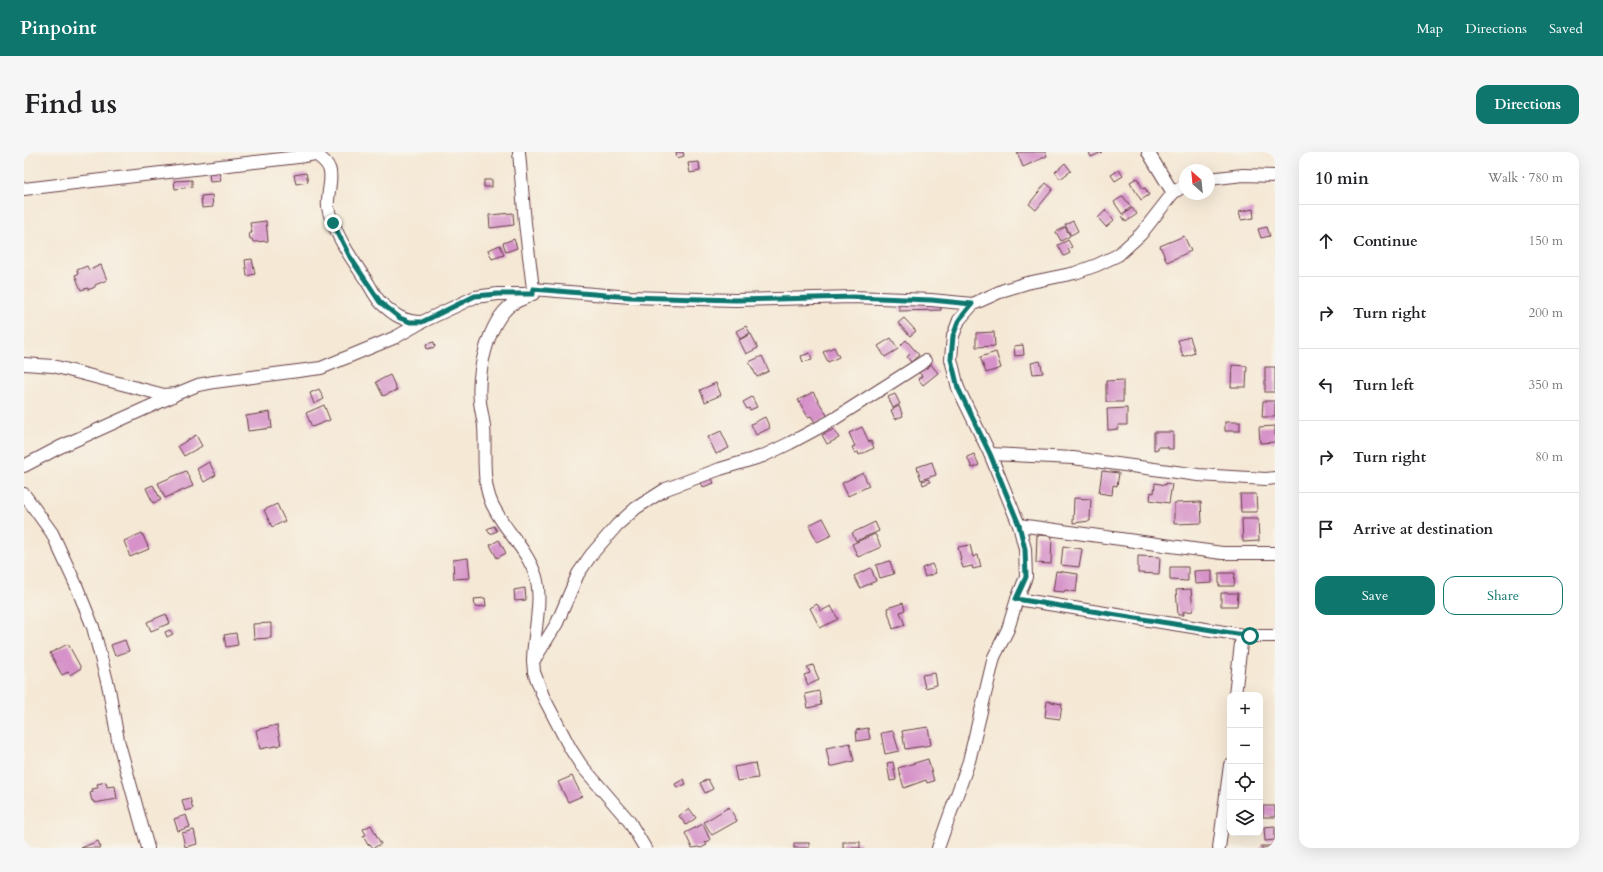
<!DOCTYPE html>
<meta charset="utf-8">
<style>
body{margin:0;font-family:Cardo,serif;background:#f6f6f6;color:#202124}
.controls{position:absolute;right:12px;bottom:12px;display:grid;overflow:hidden;border-radius:8px;box-shadow:0 4px 16px #0002}
.controls button{width:36px;height:36px;display:grid;place-items:center;padding:0;border:0;border-bottom:1px solid #e0e0e0;background:#fff;color:#202124;font:20px sans-serif}
.compass{position:absolute;left:1155px;top:12px;width:36px;height:36px;border-radius:50%;background:#fff;box-shadow:0 4px 16px #0002;rotate:333deg}
.stop{position:absolute;width:12px;height:12px;margin:-9px;border:3px solid #0f766e;border-radius:50%;background:#fff}
.stop.end{background:#0f766e;border-color:#fff;box-shadow:0 1px 4px #0008}
.list{margin:0;padding:0;list-style:none}
h2{display:flex;justify-content:space-between;align-items:center;height:52px;margin:0;padding:0 16px;font-size:17px}
h2 small{font-size:13px;font-weight:400;color:#757577}
.list li{display:grid;grid-template-columns:26px 1fr auto;gap:12px;align-items:center;box-sizing:border-box;height:72px;padding:0 16px;border-top:1px solid #e0e0e0}
.list b{display:block;font-size:15px;white-space:nowrap}
.list em{font-size:13px;font-style:normal;color:#757577}
.actions{display:flex;gap:8px;padding:12px 16px}
.actions a{flex:1;padding:9px 0;border:1px solid #0f766e;border-radius:12px;text-align:center;font-size:14px;color:#0f766e}
.actions .main{background:#0f766e;color:#fff}
.icon{flex:none;width:22px;height:22px;fill:none;stroke:currentColor;stroke-width:2;stroke-linecap:round;stroke-linejoin:round}
.map{position:relative;flex:none;width:1251px;height:696px;overflow:hidden;border-radius:12px}
header{display:flex;align-items:center;gap:24px;box-sizing:border-box;height:56px;padding:0 20px;background:#0f766e;color:#fff}
header strong{font-size:19px}
nav{display:flex;gap:22px;margin-inline-start:auto;font-size:14px}
.intro{display:flex;align-items:center;justify-content:space-between;box-sizing:border-box;height:96px;padding:0 24px}
h1{margin:0;font-size:28px}
.button{padding:10px 18px;border-radius:12px;background:#0f766e;color:#fff;font-size:14px;font-weight:700}
main{display:flex;gap:24px;padding:0 24px}
aside{flex:1;background:#fff;border-radius:12px;box-shadow:0 4px 16px #0002}
.map>svg:first-child{display:block}
</style>
<header>
<strong>Pinpoint</strong>
<nav><a>Map</a><a>Directions</a><a>Saved</a></nav>
</header>
<div class="intro"><h1>Find us</h1><a class="button">Directions</a></div>
<main>
<div class="map">
<svg width="1251" height="696" viewBox="0 0 1251 696">
<rect width="100%" height="100%" fill="#f7f3e8"/>
<filter id="ink" filterUnits="userSpaceOnUse"><feTurbulence type="fractalNoise" baseFrequency=".025" numOctaves="2"/><feDisplacementMap in="SourceGraphic" scale="8" xChannelSelector="R" yChannelSelector="G"/><feConvolveMatrix kernelMatrix="1 2 1 2 8 2 1 2 1" color-interpolation-filters="sRGB"/></filter>
<filter id="wash" filterUnits="userSpaceOnUse"><feTurbulence type="fractalNoise" baseFrequency=".012" numOctaves="4" result="noise"/><feDisplacementMap in="SourceGraphic" scale="16" xChannelSelector="R" yChannelSelector="G"/><feGaussianBlur stdDeviation="0.9" result="paint"/><feColorMatrix in="noise" values="0 0 0 0 0 0 0 0 0 0 0 0 0 0 0 0 0 1.4 0 .05"/><feComposite in="paint" operator="in"/></filter>
<g filter="url(#wash)">
<rect width="100%" height="100%" fill="#f5e8d5"/>
<g id="blocks">
<g fill="#d692c9">
<polygon points="652,0 659,0 660,4 653,6"/>
<polygon points="993,0 1021,0 1023,4 999,15"/>
<polygon points="1065,0 1078,0 1067,5"/>
<polygon points="675,10 676,19 666,21 664,11"/>
<polygon points="1041,11 1047,19 1036,27 1031,20"/>
<polygon points="1095,18 1099,24 1091,29 1087,23"/>
<polygon points="195,20 197,29 186,30 185,21"/>
<polygon points="282,21 284,30 272,32 270,23"/>
<polygon points="1113,26 1119,37 1121,36 1125,43 1117,48 1106,30"/>
<polygon points="168,28 168,35 151,37 150,29"/>
<rect x="460" y="28" width="8" height="7"/>
<polygon points="1022,31 1029,37 1012,58 1005,52"/>
<polygon points="188,43 189,55 178,56 177,44"/>
<polygon points="1099,44 1107,55 1098,62 1090,50"/>
<polygon points="1108,56 1113,62 1102,70 1098,64"/>
<polygon points="1229,57 1230,66 1217,68 1215,60"/>
<polygon points="1082,58 1090,68 1082,75 1074,66"/>
<polygon points="489,61 490,73 466,76 465,63"/>
<polygon points="242,69 244,89 229,90 228,87 226,87 225,81 228,81 226,71"/>
<polygon points="1049,69 1054,79 1047,83 1041,73"/>
<polygon points="1041,75 1046,84 1037,89 1032,80"/>
<polygon points="1243,75 1246,84 1237,86 1234,77"/>
<polygon points="1160,84 1167,99 1143,110 1136,94"/>
<polygon points="490,87 493,96 482,100 479,91"/>
<polygon points="1044,88 1048,95 1044,97 1046,101 1040,104 1034,93"/>
<polygon points="476,93 480,103 468,107 464,98"/>
<polygon points="228,107 231,122 223,124 221,108"/>
<polygon points="77,113 83,128 71,133 71,135 64,138 64,136 57,138 51,123 54,122 53,118 63,114 65,118"/>
<polygon points="917,151 917,158 875,159 875,152"/>
<polygon points="880,166 892,179 886,184 874,171"/>
<polygon points="722,174 726,181 716,187 712,179"/>
<polygon points="970,180 971,194 952,195 952,181"/>
<polygon points="727,182 734,196 722,202 715,188"/>
<polygon points="1166,185 1171,201 1159,205 1154,188"/>
<polygon points="867,186 874,197 861,205 854,194"/>
<polygon points="882,188 895,203 887,210 883,205 886,202 877,193"/>
<polygon points="410,190 411,195 403,197 402,192"/>
<polygon points="999,193 1000,203 991,204 990,194"/>
<polygon points="810,195 815,205 804,210 799,200"/>
<polygon points="972,200 977,216 962,221 956,205"/>
<polygon points="786,201 788,208 779,210 777,204"/>
<polygon points="738,204 745,219 733,225 725,210"/>
<polygon points="1016,209 1019,221 1009,222 1007,211"/>
<polygon points="905,210 914,221 899,233 894,227 898,224 893,218"/>
<polygon points="1208,213 1223,214 1222,235 1207,235"/>
<rect x="1241" y="215" width="10" height="25"/>
<polygon points="366,223 373,238 359,244 352,230"/>
<polygon points="1099,228 1099,250 1082,250 1082,229"/>
<polygon points="692,231 697,243 681,250 676,238"/>
<polygon points="295,237 300,247 290,252 286,241"/>
<polygon points="789,240 804,265 792,272 787,264 784,265 774,248"/>
<polygon points="871,242 876,252 869,256 864,245"/>
<polygon points="728,245 733,255 726,258 725,256 723,257 719,250"/>
<polygon points="1239,249 1251,249 1251,265 1238,265"/>
<polygon points="300,253 306,268 288,275 282,261"/>
<polygon points="875,254 879,264 871,267 867,258"/>
<polygon points="1103,256 1103,273 1094,273 1095,277 1084,278 1083,257"/>
<polygon points="246,260 248,276 224,279 222,264"/>
<polygon points="741,265 746,276 732,283 727,272"/>
<rect x="1201" y="270" width="15" height="9"/>
<polygon points="1251,274 1251,290 1236,291 1235,275"/>
<polygon points="838,275 845,290 847,289 850,296 835,303 834,300 831,301 828,295 831,294 825,281"/>
<polygon points="810,277 815,286 803,292 798,283"/>
<polygon points="697,279 705,296 692,302 684,285"/>
<polygon points="1130,280 1149,280 1149,297 1144,297 1144,295 1134,295 1134,297 1130,298"/>
<polygon points="172,283 178,294 160,304 154,294"/>
<polygon points="950,302 955,313 948,316 943,305"/>
<polygon points="185,310 192,323 180,330 173,317"/>
<polygon points="908,310 912,323 897,328 893,315"/>
<polygon points="162,319 169,334 141,346 134,331"/>
<polygon points="1078,319 1095,321 1093,334 1089,333 1088,343 1075,341"/>
<polygon points="839,321 845,334 824,344 818,331"/>
<polygon points="686,323 690,331 679,335 676,328"/>
<polygon points="904,327 906,330 899,333 898,329"/>
<polygon points="1131,331 1142,333 1142,331 1148,332 1145,351 1126,348 1127,340 1130,341"/>
<polygon points="129,333 137,348 129,351 122,336"/>
<polygon points="1216,342 1232,342 1233,360 1217,360"/>
<polygon points="1050,346 1067,347 1066,369 1049,371"/>
<polygon points="1177,350 1178,371 1150,372 1150,351"/>
<polygon points="253,352 261,369 248,375 240,358"/>
<polygon points="799,366 808,383 793,390 785,373"/>
<polygon points="1218,367 1234,367 1235,389 1219,390"/>
<polygon points="851,370 855,379 832,389 828,381"/>
<polygon points="470,374 473,379 466,382 463,377"/>
<polygon points="118,381 125,397 106,405 100,389"/>
<polygon points="851,382 857,395 834,405 828,392"/>
<polygon points="1013,383 1028,384 1027,412 1012,411"/>
<polygon points="475,388 482,401 473,406 466,393"/>
<polygon points="946,393 949,405 954,403 957,415 949,417 948,414 939,416 936,407 937,407 934,395"/>
<polygon points="1039,394 1058,397 1055,415 1037,413"/>
<polygon points="1114,404 1136,405 1135,422 1114,421"/>
<polygon points="444,406 446,426 430,427 429,408"/>
<polygon points="866,409 870,422 856,426 852,413"/>
<polygon points="908,412 912,421 901,425 898,416"/>
<polygon points="1146,415 1164,415 1164,429 1146,428"/>
<polygon points="847,416 852,429 836,436 830,424"/>
<polygon points="1188,418 1188,431 1171,432 1170,419"/>
<polygon points="1032,419 1054,422 1052,440 1041,438 1040,440 1029,439"/>
<polygon points="1195,421 1211,421 1210,434 1195,434"/>
<polygon points="501,436 502,448 491,449 490,438"/>
<polygon points="1167,437 1169,459 1159,460 1160,463 1154,463 1152,438"/>
<polygon points="1197,441 1214,441 1213,454 1197,454"/>
<polygon points="461,446 462,454 451,455 450,447"/>
<polygon points="879,451 881,458 876,460 881,473 869,477 863,456"/>
<polygon points="793,452 797,459 807,454 814,467 796,476 786,456"/>
<polygon points="142,462 146,471 127,479 123,470"/>
<polygon points="247,471 247,486 230,487 229,472"/>
<polygon points="146,478 149,482 143,485 141,480"/>
<polygon points="212,481 214,493 202,495 200,483"/>
<polygon points="101,488 105,499 91,504 87,493"/>
<polygon points="44,492 57,516 46,523 44,520 38,523 26,501"/>
<polygon points="789,513 795,528 784,533 780,523 786,521 783,515"/>
<polygon points="911,521 913,533 901,536 898,523"/>
<polygon points="795,539 797,553 784,556 781,542"/>
<polygon points="1023,549 1038,552 1036,567 1021,565"/>
<polygon points="253,573 257,593 236,597 232,578"/>
<polygon points="904,575 907,593 881,597 878,579"/>
<polygon points="844,576 846,587 833,589 832,578"/>
<polygon points="869,579 875,599 861,602 857,581"/>
<polygon points="826,591 830,609 806,615 802,596"/>
<polygon points="904,607 910,629 903,631 902,628 880,636 874,616"/>
<polygon points="869,610 872,628 866,629 863,611"/>
<polygon points="731,611 734,626 713,629 710,615"/>
<polygon points="548,624 558,644 544,650 534,630"/>
<polygon points="660,627 662,632 653,636 651,632"/>
<polygon points="684,627 689,637 681,641 676,631"/>
<polygon points="82,630 83,635 91,634 93,647 70,651 70,649 68,649 66,641 69,640 68,637 74,636 73,632"/>
<polygon points="166,646 169,657 161,659 158,648"/>
<rect x="1239" y="654" width="12" height="11"/>
<polygon points="705,655 713,669 688,683 680,670"/>
<polygon points="665,656 672,666 662,673 655,664"/>
<polygon points="162,663 166,675 154,679 150,667"/>
<polygon points="679,672 686,688 681,691 683,693 677,696 674,695 668,696 661,681"/>
<polygon points="347,673 357,692 349,696 346,692 344,693 339,684 342,683 339,677"/>
<polygon points="1251,674 1251,688 1241,689 1240,675"/>
<polygon points="170,678 173,692 161,695 158,681"/>
<polygon points="74,689 77,696 57,696"/>
<rect x="819" y="690" width="17" height="6"/>
<rect x="770" y="691" width="15" height="5"/>
<rect x="1237" y="694" width="14" height="2"/>
</g>
</g>
</g>
<g filter="url(#ink)">
<use href="#blocks" fill-opacity="0" stroke="#643d44" stroke-width="1"/>
<g fill="none" stroke-linecap="round" stroke-linejoin="round">
<defs>
<g id="minor">
<polyline points="495,0 501,71 509,137"/>
<polyline points="1124,0 1149,41"/>
<polyline points="1185,27 1219,23 1251,24"/>
<path d="M0,37L274,5L291,2C314,16 305,27 304,49C303,56 306,64 309,70C316,91 332,113 344,131C348,138 352,146 357,151C370,163 380,170 398,170"/>
<path d="M505,144C499,147 493,149 488,152C463,171 453,221 456,250C457,258 459,266 460,274C462,300 457,328 468,352C480,378 504,398 512,425C519,449 509,484 509,509L510,520L519,544L546,596L557,613L605,669L621,696"/>
<polyline points="0,212 29,214 140,243 152,242 174,233 190,230 297,216 372,185 398,170 451,145 474,142 509,142 509,137 606,145 711,148 829,145 907,148 949,152"/>
<polyline points="966,302 1049,306 1174,323 1242,327 1251,326"/>
<polyline points="0,314 36,295 149,244"/>
<polyline points="0,342 28,381 52,433 69,475 85,537 94,588 124,696"/>
<polyline points="995,373 1198,401 1251,401"/>
<polyline points="993,447 1225,484 1251,484"/>
<polyline points="510,508 533,471 554,422 567,403 593,373 612,356 642,337 696,317 739,304 766,291 807,269 901,209"/>
<polyline points="1211,543 1218,483"/>
<polyline points="914,696 945,609 970,505 984,477 993,447 1002,425 1001,397 995,373 966,302 934,236 927,207 929,184 935,168 949,152 980,138 1003,131 1051,121 1073,113 1094,103 1117,82 1149,41 1161,33"/>
<polyline points="1195,696 1206,613"/>
</g>
</defs>
<use href="#minor" stroke="#643d44" stroke-width="14"/>
<use href="#minor" stroke="#fff" stroke-width="12"/>
</g>
</g>
<g fill="none" stroke-linecap="round" stroke-linejoin="round" filter="url(#ink)">
<polyline stroke="#0f766e" stroke-width="5" points="309,71 326,105 356,150 376,166 386,170 398,170 451,144 474,142 509,142 509,137 606,145 711,148 829,145 907,148 948,152 935,168 929,184 927,207 934,236 966,302 995,373 1001,397 1002,425 992,447 1226,484"/>
</g>
</svg>
<div class="controls">
<button>+</button>
<button>−</button>
<button><svg class="icon" aria-label="locate" viewBox="0 0 24 24"><circle cx="12" cy="12" r="6"/><path d="M12 2v4M12 18v4M2 12h4M18 12h4"/></svg></button>
<button><svg class="icon" aria-label="layers" viewBox="0 0 24 24"><path d="M12 4l9 5-9 5-9-5zM3 14l9 5 9-5"/></svg></button>
</div>
<svg class="compass" viewBox="-18 -18 36 36"><path d="M0-13l5 13h-10z" fill="#e53935"/><path d="M0 13l5-13h-10z" fill="#757577"/></svg>
<div class="stop" style="left:1226px;top:484px"></div>
<div class="stop end" style="left:309px;top:71px"></div>
</div>
<aside>
<h2>10 min<small>Walk · 780 m</small></h2>
<ul class="list">
<li><svg class="icon" aria-label="ahead" viewBox="0 0 24 24"><path d="M12 20V5M6 11l6-6 6 6"/></svg><div><b>Continue</b></div><em>150 m</em></li>
<li><svg class="icon" aria-label="right" viewBox="0 0 24 24"><path d="M7 20v-9h11M14 6l5 5-5 5"/></svg><div><b>Turn right</b></div><em>200 m</em></li>
<li><svg class="icon" aria-label="left" viewBox="0 0 24 24"><path d="M17 20v-9H6M10 6l-5 5 5 5"/></svg><div><b>Turn left</b></div><em>350 m</em></li>
<li><svg class="icon" aria-label="right" viewBox="0 0 24 24"><path d="M7 20v-9h11M14 6l5 5-5 5"/></svg><div><b>Turn right</b></div><em>80 m</em></li>
<li><svg class="icon" aria-label="arrive" viewBox="0 0 24 24"><path d="M6 21V4h12l-3 4 3 4H6"/></svg><div><b>Arrive at destination</b></div></li>
</ul>
<div class="actions"><a class="main">Save</a><a>Share</a></div>
</aside>
</main>
